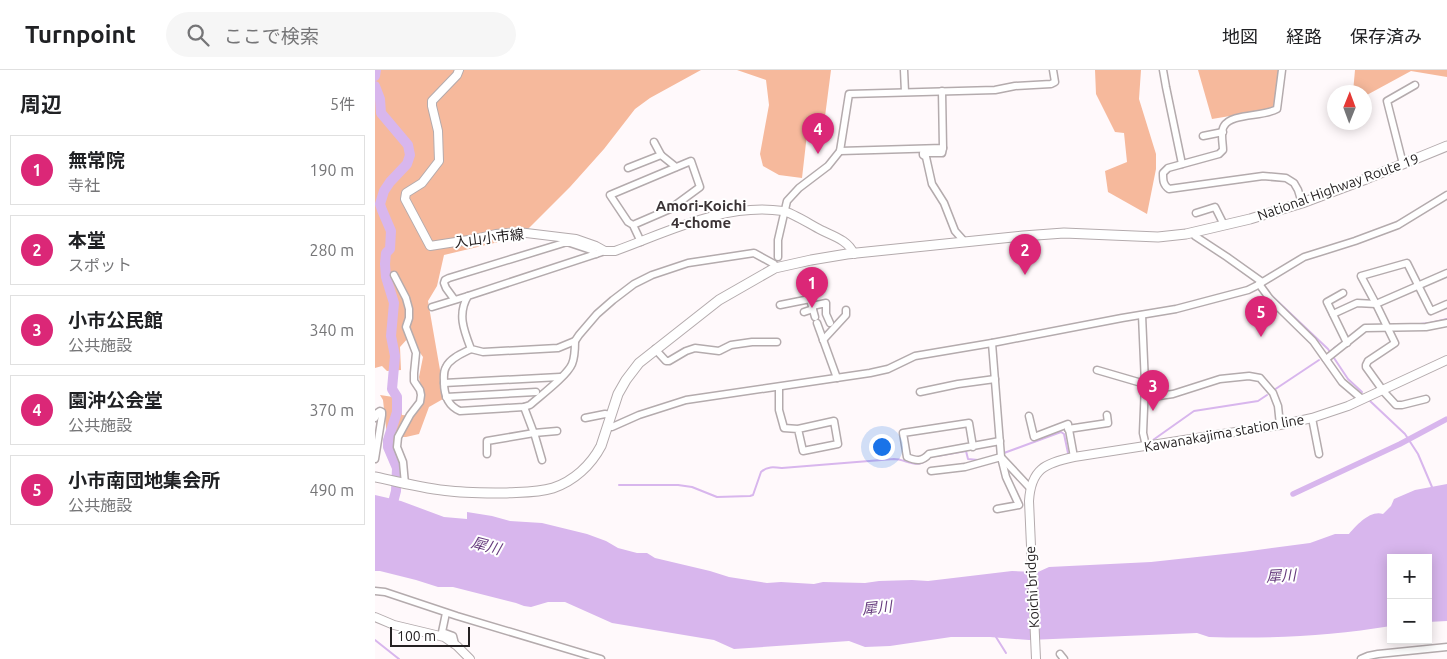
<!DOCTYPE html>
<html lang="ja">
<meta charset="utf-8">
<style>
body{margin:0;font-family:Ubuntu,"Noto Sans JP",sans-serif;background:#f6f6f6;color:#202124}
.controls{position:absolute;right:15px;bottom:15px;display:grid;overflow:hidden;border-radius:0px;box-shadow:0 2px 12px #0003}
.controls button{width:45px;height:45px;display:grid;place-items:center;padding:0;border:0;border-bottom:1px solid #e0e0e0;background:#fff;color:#202124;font:25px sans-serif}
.compass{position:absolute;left:952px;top:15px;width:45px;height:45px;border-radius:50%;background:#fff;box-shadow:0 2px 12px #0003;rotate:1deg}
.scale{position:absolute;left:15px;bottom:12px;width:80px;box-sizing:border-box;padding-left:5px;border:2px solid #252122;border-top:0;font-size:14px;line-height:18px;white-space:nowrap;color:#252122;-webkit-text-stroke:4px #fff;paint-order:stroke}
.you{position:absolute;left:506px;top:376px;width:18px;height:18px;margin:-12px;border:4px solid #fff;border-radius:50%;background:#1a73e8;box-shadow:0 0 0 8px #1a73e833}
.badge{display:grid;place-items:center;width:32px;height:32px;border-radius:50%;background:#db2777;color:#fff;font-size:16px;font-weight:700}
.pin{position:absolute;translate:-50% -41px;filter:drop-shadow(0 1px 2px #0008)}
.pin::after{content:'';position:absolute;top:26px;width:18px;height:15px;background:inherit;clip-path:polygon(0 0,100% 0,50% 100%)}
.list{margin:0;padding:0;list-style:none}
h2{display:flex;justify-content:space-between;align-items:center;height:65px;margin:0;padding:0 20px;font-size:21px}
h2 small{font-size:16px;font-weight:400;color:#757577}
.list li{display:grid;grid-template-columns:32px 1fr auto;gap:15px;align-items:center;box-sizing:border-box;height:70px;margin:0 10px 10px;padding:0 10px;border:1px solid #e0e0e0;border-radius:0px}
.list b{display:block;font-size:19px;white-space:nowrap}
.list p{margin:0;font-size:16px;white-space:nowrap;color:#757577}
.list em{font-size:16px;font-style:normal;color:#757577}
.icon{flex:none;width:28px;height:28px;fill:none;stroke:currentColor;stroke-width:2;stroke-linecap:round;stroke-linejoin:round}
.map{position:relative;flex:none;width:1072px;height:589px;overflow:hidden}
header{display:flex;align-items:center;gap:30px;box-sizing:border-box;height:70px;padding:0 25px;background:#fff;border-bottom:1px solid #e0e0e0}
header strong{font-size:24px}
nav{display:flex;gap:28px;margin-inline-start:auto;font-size:18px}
.search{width:350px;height:45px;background:#f6f6f6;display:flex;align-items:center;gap:12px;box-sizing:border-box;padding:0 18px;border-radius:28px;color:#757577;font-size:19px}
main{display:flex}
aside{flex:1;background:#fff}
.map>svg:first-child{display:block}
</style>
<header>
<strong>Turnpoint</strong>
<div class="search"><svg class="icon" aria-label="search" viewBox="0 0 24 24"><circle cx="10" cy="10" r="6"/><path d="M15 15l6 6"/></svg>ここで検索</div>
<nav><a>地図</a><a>経路</a><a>保存済み</a></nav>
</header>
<main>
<aside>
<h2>周辺<small>5件</small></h2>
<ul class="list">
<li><span class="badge">1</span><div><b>無常院</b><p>寺社</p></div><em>190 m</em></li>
<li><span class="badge">2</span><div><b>本堂</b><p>スポット</p></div><em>280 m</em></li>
<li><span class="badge">3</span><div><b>小市公民館</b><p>公共施設</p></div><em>340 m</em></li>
<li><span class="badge">4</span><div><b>園沖公会堂</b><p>公共施設</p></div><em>370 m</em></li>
<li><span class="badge">5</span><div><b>小市南団地集会所</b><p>公共施設</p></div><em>490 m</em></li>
</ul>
</aside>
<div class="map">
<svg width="1072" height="589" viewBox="0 0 1072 589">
<rect width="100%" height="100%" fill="#fff9fb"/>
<g fill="#f6b99c">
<polygon points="0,0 326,0 275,28 260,39 229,79 195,117 145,167 69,185 62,216 53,231 65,300 68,329 54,337 44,364 31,367 20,367 23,392 15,393 8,330 5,325 25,328 27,345 39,346 48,333 44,307 48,287 34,267 25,277 26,300 12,301 7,296 0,298"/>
<polygon points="362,0 456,0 448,62 432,64 427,108 404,105 388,96 385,84 394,35 391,10"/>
<polygon points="720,0 766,0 764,29 781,84 781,99 772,144 733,122 730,101 752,92 749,63 740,62 721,24"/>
<polygon points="823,0 904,0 899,37 897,39 837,49"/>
<polygon points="980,0 1072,0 1072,7 1036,1 990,26 989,22 978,22"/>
</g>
<path fill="#d8b6ed" d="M1072,414V551L1053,552V488H1016V556C955,566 895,569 834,567L822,563L654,570L615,567H576L515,576L490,577L474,571L359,579L339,570L237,553L190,532H173L156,537L149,536L141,533L78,517H63L41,510L5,501H0V425L26,431L69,447L92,449V442L117,446L135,451L167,453L212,464L231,471L243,478L262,483H272L280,488L335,501L354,507L392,513L406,512L439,514L448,512L490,513L504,511L537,510L553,511L637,501L663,502L674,497L776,492L868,482L935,473L960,464H974C982,455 995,440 1008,444L1016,436L1019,429L1040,420Z"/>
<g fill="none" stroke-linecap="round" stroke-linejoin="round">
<g stroke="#d8b6ed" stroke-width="2">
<polyline points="897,226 953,279 973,309 987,322"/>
<polyline points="1045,254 1055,253 1072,249"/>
<polyline points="959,278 965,274"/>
<polyline points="899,320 944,290"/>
<polyline points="995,331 1030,364 1043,384 1057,417"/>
<polyline points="778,370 819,341 883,331 892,325"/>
<polyline points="629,383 686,362 689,364 693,383"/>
<polyline points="562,386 591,381 593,389 603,390"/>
<path d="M244,415H303L317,417L342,427L375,426L378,425L386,402C392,396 399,397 407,398L519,389C530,389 543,399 551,390"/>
<polyline points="621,567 631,583"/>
<polyline points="0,570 24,589"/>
</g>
<polyline stroke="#d8b6ed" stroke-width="5.5" points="918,424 1025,374 1072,349"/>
<g stroke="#d8b6ed" stroke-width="10">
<polyline points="0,6 1,0"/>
<polyline points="0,16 5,29 6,43 33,75 35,85 32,94 15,112 9,121 5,134 7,140 16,161 15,179 11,183 10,194 11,207 19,233 16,266 20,286 17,319 22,327 22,342 13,370 13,377 22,398 21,421 16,440"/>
</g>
<defs>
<g id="minor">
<polyline points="529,0 530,22"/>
<polyline points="788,0 791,17 807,94"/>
<path d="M907,0L902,39C889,47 856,43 849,56C845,62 848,73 848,80L844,84L793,98L788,103C788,110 788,115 794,119L888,106L911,108L919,113L923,120L927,133"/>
<polyline points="828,66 848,62"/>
<polyline points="279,72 286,85"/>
<polyline points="568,78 567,83 548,83 548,85 551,87 557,114 569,133 580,161 589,171"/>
<polyline points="465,81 568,78 567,21"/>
<polyline points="1028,94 1012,31 1040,15"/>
<polyline points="253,98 286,85 301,97"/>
<polyline points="821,143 840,137 849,155"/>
<polyline points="258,155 295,139 325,117 316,91 235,125 253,152 258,155 266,172"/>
<polyline points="818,162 820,166 852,187 887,212"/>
<path d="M230,181L93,226C82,244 89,261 96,279L108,282L183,278L200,271L204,265L222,244L238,230L259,214L277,205L313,193L379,183L399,194L400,198"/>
<polyline points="403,187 403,170 412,131 424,118 453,96 465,81 474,24 620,20 640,16 676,14 680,12 678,0"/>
<polyline points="19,205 31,228 34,239 34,248 31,257 41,283 39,303 39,311 45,320 46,325 45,332 35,345 23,367 22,377 28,392 30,414"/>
<polyline points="884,214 895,229 938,271 967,312 987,329"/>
<polyline points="968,223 952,232 972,273"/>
<polyline points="79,229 71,218 69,213 70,210 74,208 192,172 216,180 221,184"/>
<polyline points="1001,234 986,206 1032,193 1056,241 1072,234"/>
<polyline points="405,235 435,229 440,247"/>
<polyline points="437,236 451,233 451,244 455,253"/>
<polyline points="57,237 93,226"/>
<polyline points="429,242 438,239"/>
<polyline points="958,244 982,233 1001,234"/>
<polyline points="767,245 770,314 768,363 771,376"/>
<polyline points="442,253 462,308"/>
<polyline points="448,270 471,245 471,240"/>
<polyline points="617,273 626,387 655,418"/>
<path d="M96,279C88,283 75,288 71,297C68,302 69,307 69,312C69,325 73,336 85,341L149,337L155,335C165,326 192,306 197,294C200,287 200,279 200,271"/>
<polyline points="280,279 291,291 294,291 311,281 320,278 344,281 356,275 377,272 402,272"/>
<polyline points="951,289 990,258 1051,257 1072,253"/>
<polyline points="722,300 770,314"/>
<polyline points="69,313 185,307"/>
<polyline points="404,317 404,340 409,358 423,359 459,351 463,374 428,381 423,359"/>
<polyline points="545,322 583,314 620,309"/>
<polyline points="71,327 161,322"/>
<polyline points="770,328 798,324 845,309 874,306 885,308 898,323 903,336 905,355"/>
<polyline points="1051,329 1027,335 1021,335 1009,322 991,297 991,295 993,291 1020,273 1001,234 1072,203"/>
<polyline points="149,337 160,366 167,390"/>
<polyline points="654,346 659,367 693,354 699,387"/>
<polyline points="0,348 2,343 5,341 7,342 7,345 0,389"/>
<polyline points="210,348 230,344 236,345"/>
<polyline points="937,348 944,384"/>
<polyline points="233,357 237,357 264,345 311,330 495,303 513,299 540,286 617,273 747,248 801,239 873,220 881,216 929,187 980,171 1023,155 1072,125"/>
<polyline points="693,359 733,353 732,345"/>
<path d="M598,377L594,353L528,363L532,387C541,391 547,392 554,384L625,371"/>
<polyline points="112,384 112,371 159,363 182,361"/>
<polyline points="556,401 590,397 626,387 631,407 644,435 622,439"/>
<polyline points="0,521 10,522 82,546 226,589"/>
<polyline points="71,543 67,562 78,566 80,574"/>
<polyline points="685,584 689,589"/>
<polyline points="986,589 993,586 1003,584 1072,577"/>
</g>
<g id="major">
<path d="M84,0L82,5L57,31V36L63,61L64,91L47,113L31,123L30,129L55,176L100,169L121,164L143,162L201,169L221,176L230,181H240C293,162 351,132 408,141C418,143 436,155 446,160C458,166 473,170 479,184"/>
<polyline points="0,547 19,555 69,567 82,576 95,589"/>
<path d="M661,589L654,431C656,399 670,393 699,387L905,355L937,348L973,336L1072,290"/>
</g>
<path id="highway" d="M0,407C25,412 50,419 75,421C93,423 111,423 129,423C145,422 162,423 178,418C199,411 216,395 226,376L243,324L251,310L264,293L344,230L400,198L436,190L472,184L648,166L689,163L783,167L811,164L875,149L927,133L991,109L1072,76"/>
</defs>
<use href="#minor" stroke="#b4abad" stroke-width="9"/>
<use href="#major" stroke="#b4abad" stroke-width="10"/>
<use href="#highway" stroke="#b4abad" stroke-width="11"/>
<use href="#minor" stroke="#fff" stroke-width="6"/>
<use href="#major" stroke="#fff" stroke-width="8"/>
<use href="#highway" stroke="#fff" stroke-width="9"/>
</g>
<g text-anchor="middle" stroke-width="4" stroke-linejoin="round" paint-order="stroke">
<g font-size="14" fill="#252122" stroke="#fff">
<text transform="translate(963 117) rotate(-20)" y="5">National Highway Route 19</text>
<text transform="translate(114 168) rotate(-7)" y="5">入山小市線</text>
<text transform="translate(849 363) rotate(-10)" y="5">Kawanakajima station line</text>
<text transform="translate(657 517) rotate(-93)" y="5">Koichi bridge</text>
</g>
<g font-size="15" font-weight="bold" fill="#3a3335" stroke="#fff">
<text x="326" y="141">Amori-Koichi<tspan x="326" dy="17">4-chome</tspan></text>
</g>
<g font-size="15" font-style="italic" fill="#673c7e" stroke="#fff">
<text transform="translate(111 476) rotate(15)" y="5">犀川</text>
<text transform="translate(906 506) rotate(-3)" y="5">犀川</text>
<text transform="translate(502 538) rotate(-6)" y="5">犀川</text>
</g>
</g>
</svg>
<div class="controls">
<button>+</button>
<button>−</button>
</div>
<svg class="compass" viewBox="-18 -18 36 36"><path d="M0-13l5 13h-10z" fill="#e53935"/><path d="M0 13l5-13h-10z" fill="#757577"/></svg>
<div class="scale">100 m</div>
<div class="you"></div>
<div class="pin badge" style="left:437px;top:238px">1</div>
<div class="pin badge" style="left:650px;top:205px">2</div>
<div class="pin badge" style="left:778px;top:341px">3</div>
<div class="pin badge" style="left:443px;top:84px">4</div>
<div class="pin badge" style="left:886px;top:267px">5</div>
</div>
</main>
